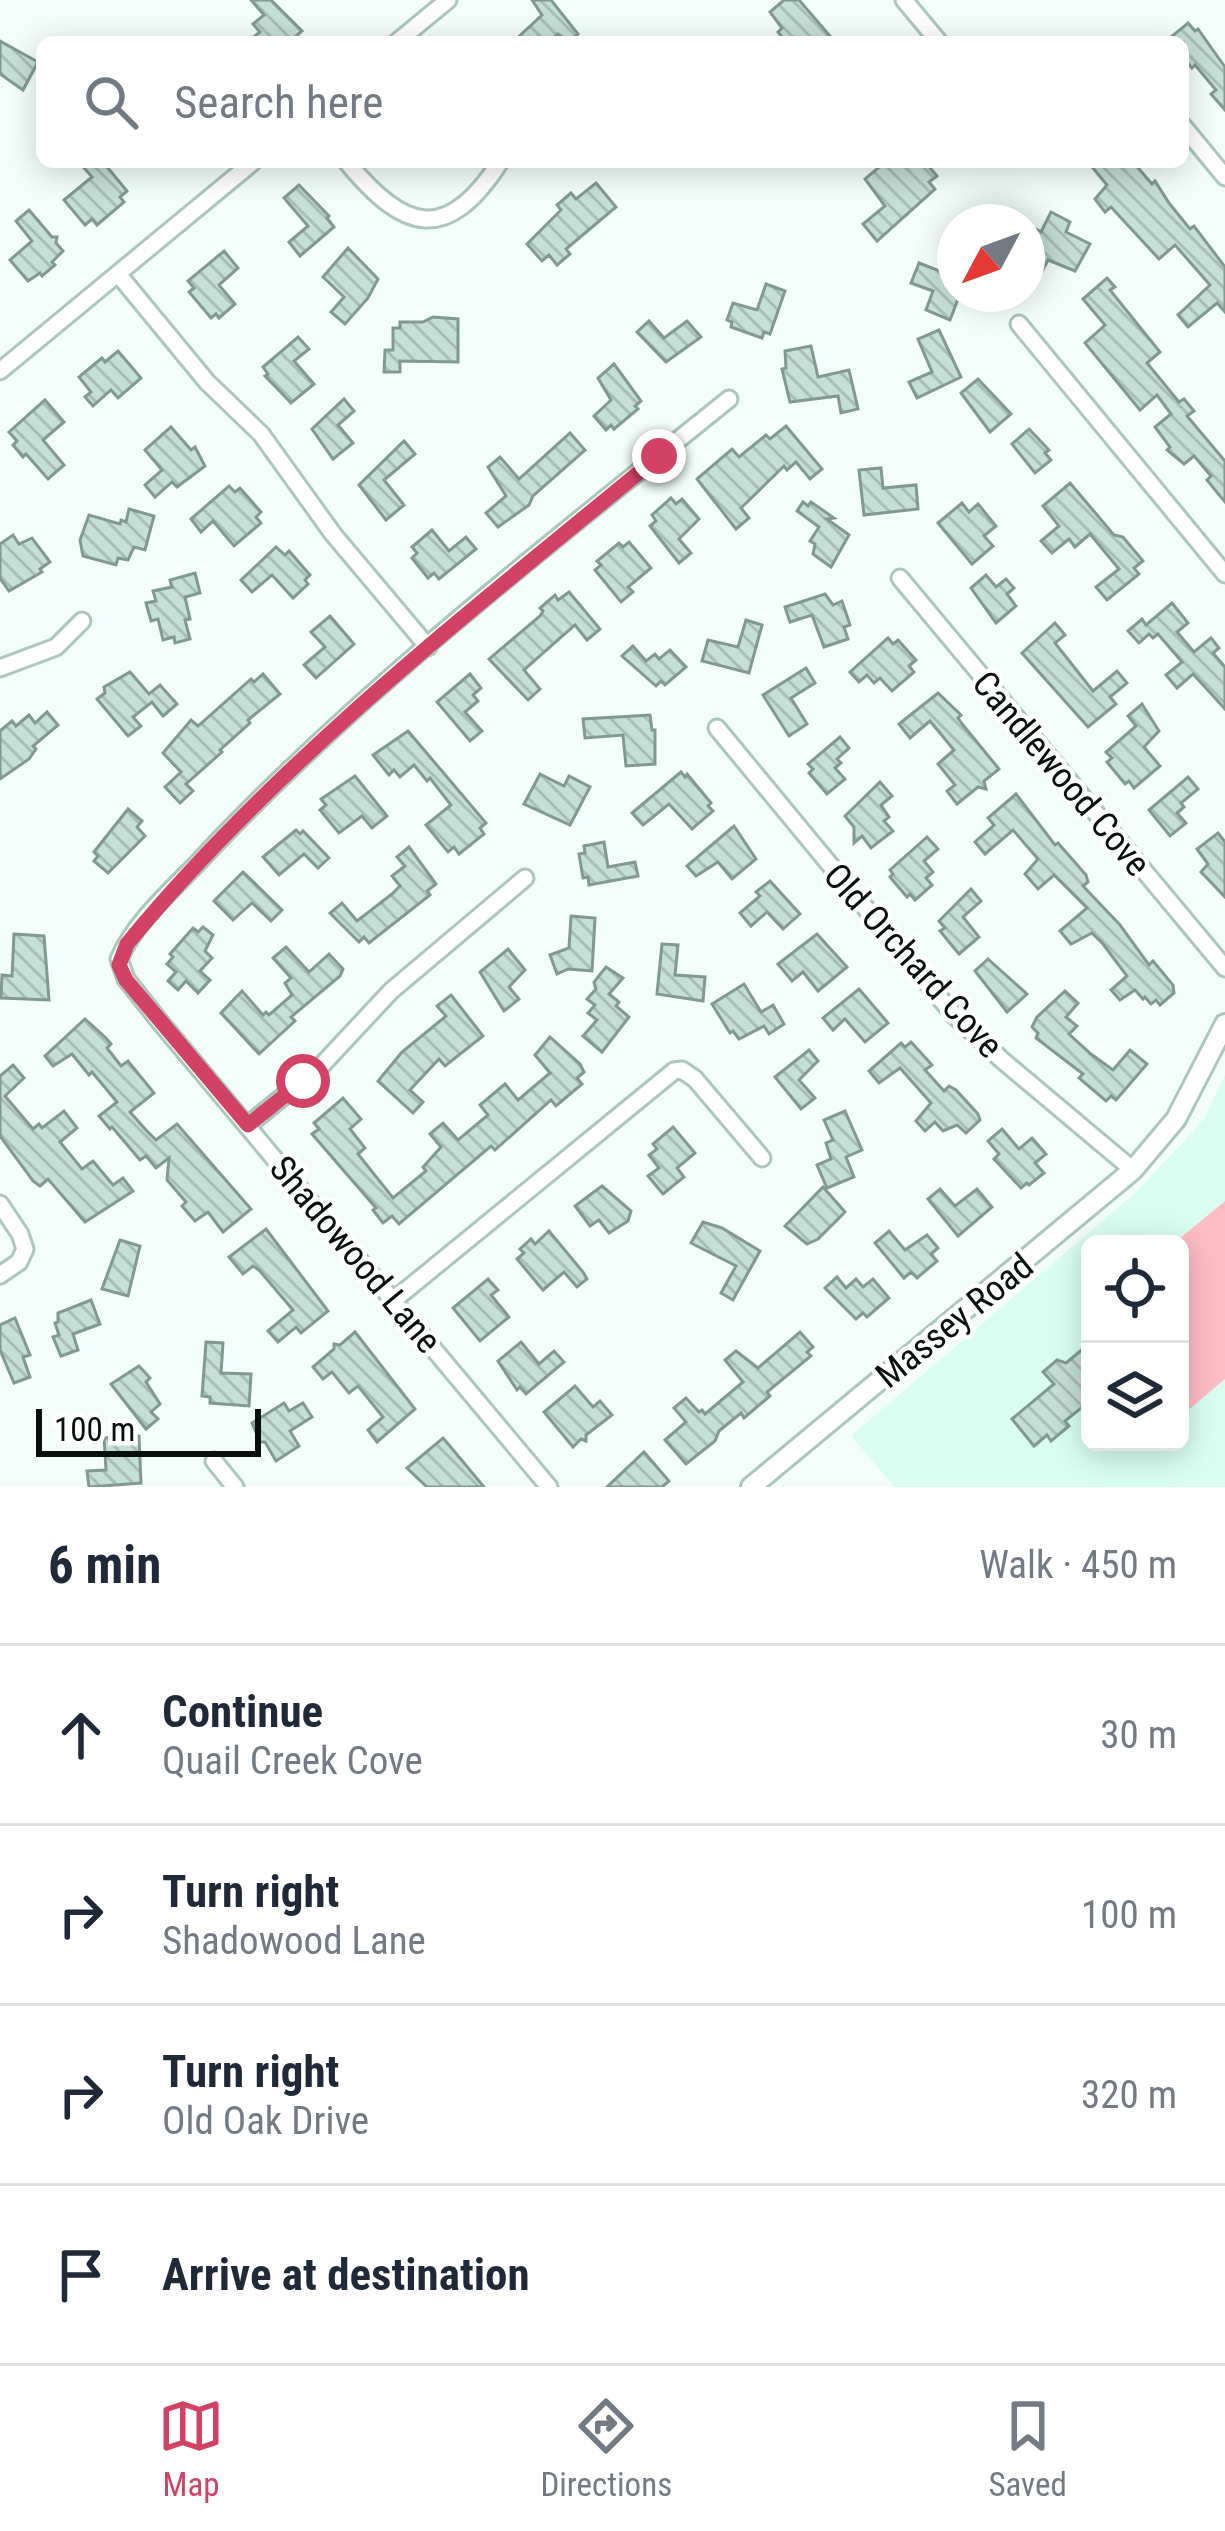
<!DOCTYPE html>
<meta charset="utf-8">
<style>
body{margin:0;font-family:"Roboto Condensed",sans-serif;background:#f6f6f7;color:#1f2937}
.controls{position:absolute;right:36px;bottom:36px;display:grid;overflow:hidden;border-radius:18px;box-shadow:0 6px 30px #0003}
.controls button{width:108px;height:108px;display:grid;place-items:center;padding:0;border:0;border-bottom:3px solid #e0e1e3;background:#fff;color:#1f2937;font:60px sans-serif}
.compass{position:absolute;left:937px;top:204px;width:108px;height:108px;border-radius:50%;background:#fff;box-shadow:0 6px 30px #0003;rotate:229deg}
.scale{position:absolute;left:36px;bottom:30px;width:225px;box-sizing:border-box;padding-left:12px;border:6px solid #07100d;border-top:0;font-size:33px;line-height:42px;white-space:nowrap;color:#07100d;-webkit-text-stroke:9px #fff;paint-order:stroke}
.stop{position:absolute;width:36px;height:36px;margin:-27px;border:9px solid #d24265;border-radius:50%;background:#fff}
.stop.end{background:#d24265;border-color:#fff;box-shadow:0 3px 12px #0008}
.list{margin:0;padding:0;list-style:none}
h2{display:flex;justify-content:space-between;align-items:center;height:156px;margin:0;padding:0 48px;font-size:51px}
h2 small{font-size:39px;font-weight:400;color:#747a83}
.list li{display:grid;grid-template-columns:78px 1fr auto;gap:36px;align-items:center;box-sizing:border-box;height:180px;padding:0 48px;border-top:3px solid #e0e1e3}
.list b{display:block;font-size:45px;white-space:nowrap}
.list p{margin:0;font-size:39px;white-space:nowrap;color:#747a83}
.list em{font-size:39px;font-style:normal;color:#747a83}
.icon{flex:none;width:66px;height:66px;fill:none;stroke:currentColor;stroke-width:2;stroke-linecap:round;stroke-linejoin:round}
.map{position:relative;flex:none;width:1225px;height:1487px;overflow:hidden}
.search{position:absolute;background:#fff;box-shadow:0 6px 30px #0003;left:36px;right:36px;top:36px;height:132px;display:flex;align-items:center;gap:30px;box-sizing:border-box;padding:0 42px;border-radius:18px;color:#747a83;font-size:45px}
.sheet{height:876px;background:#fff}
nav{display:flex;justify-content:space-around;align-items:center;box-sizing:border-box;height:168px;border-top:3px solid #e0e1e3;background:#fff;font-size:33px;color:#747a83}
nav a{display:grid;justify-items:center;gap:6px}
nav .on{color:#d24265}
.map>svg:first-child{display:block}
</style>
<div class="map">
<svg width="1225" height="1487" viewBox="0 0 1225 1487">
<defs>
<pattern id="building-back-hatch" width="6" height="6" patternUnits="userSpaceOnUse" patternTransform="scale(3)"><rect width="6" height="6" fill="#c4dfd6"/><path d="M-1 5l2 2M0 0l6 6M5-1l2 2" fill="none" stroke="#a7beb6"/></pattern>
</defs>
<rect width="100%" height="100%" fill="#f3fefa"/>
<path fill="#d9fef1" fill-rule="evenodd" d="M1225,1075V1487H895L851,1436L1135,1193L1203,1121ZM1090,1244H1180V1442H1090Z"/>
<polygon fill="#febdc5" points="1225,1201 1225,1379 1180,1417 1180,1244 1173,1244"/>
<g fill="url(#building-back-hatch)" stroke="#809a91" stroke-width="3">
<polygon points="251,0 271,0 302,31 289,42 247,42 260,32 253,24 264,15"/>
<polygon points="532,0 551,0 578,34 569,42 558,34 549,42 513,42 542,15"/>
<polygon points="784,0 799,0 830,36 823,42 786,42 778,32 782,28 770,12"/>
<polygon points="1188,23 1195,31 1198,29 1225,67 1225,110 1211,94 1216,90 1195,65 1192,68 1183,57 1183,42 1165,42"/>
<polygon points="0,41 38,62 23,90 0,74"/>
<polygon points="79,162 103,162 127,191 120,197 124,202 97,225 92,219 85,225 64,200 92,177"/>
<polygon points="885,162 925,162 937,176 929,182 935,189 877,241 863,224 885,206 865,179"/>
<polygon points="1088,162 1133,162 1152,184 1155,181 1169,203 1190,229 1194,226 1225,267 1225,312 1217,303 1188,327 1178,315 1210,285 1175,245 1159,259 1111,207 1105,212 1095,199 1107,185"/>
<polygon points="596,183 616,207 566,249 570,254 557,265 549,255 542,261 527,244 561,210 557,205 571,193 576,199"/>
<polygon points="299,185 329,216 327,218 334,227 300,256 289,242 308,226 284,198"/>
<polygon points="29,210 52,237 57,237 56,243 63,251 52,262 55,265 42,276 40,273 28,281 10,260 32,241 16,221"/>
<polygon points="1051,212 1070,222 1066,232 1090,244 1075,271 1048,260 1040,275 1027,268 1036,249 1028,245 1036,229 1041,232"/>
<polygon points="348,248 378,279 368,298 345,324 331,312 344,297 323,277"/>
<polygon points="224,251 238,268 219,285 235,304 219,318 216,314 211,318 189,292 194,288 188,281"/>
<polygon points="919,263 955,277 955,294 960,294 950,320 926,310 933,291 911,283"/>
<polygon points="1107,278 1115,287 1110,290 1160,352 1147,363 1179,402 1184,399 1194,411 1187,416 1225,461 1225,502 1207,480 1211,476 1194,456 1184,464 1167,450 1170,447 1155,427 1171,414 1157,395 1140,410 1085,343 1105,325 1083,299"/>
<polygon points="766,284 785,291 770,334 764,332 762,338 731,327 732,322 727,320 733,303 757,310"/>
<polygon points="433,317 458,319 458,362 400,361 400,372 384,372 385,350 393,350 393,328 400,328 400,322 423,322"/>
<polygon points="649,321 664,338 687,321 701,337 666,362 637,332"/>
<polygon points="939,330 961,377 917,398 909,382 932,372 918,339"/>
<polygon points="298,337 309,349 294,361 314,384 291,403 265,376 268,374 263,367"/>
<polygon points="811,346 818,377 849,370 858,409 841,413 838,396 790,402 782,369 786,368 785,351"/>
<polygon points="118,351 141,378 118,398 111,390 93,406 85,397 91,392 79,377 102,358 105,362"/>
<polygon points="614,364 641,401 635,406 638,409 614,429 611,425 606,430 594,416 611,400 598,378"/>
<polygon points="978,379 1011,414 990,432 961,393"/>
<polygon points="344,399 354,411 338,425 353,443 333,459 312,429"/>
<polygon points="45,400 64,422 43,440 64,465 48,479 26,454 23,457 13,445 17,441 9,432"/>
<polygon points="786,426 822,469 810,479 796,462 787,470 784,466 741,508 749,518 736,529 697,479 732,449 739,457 766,435 770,439"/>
<polygon points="171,427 191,450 195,447 205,466 177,487 172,482 155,497 145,485 162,470 145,450"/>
<polygon points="1029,429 1049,450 1045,453 1051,460 1035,473 1012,444"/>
<polygon points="570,433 585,450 533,496 529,505 498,527 486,513 506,496 488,467 500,457 519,479"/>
<polygon points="404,441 415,454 384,480 404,505 386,520 359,485"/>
<polygon points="881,468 883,488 916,485 918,509 864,515 859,470"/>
<polygon points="1070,483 1114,535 1123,537 1143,561 1134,568 1139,574 1107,600 1096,587 1119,569 1090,534 1075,547 1069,539 1052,553 1041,541 1059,526 1043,506"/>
<polygon points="229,486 235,492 240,488 261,512 256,517 261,523 234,546 213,521 201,532 191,519"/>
<polygon points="671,498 676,504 682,499 699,519 679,539 691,553 679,563 650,526 656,521 652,515"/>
<polygon points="803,502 808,506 811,502 834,518 827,519 849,535 831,567 813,554 815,544 810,541 819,527 797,511"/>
<polygon points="962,503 969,512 978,504 996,526 984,536 993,546 972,564 938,523"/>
<polygon points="129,509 154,516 145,550 134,547 128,560 118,558 116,565 83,556 80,540 89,515 120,524 121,520 126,522"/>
<polygon points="432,530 449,551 466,537 476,549 439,579 434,573 428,578 412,558 417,553 412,547"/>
<polygon points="13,535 19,544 32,538 50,562 40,569 42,572 9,591 0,578 0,544"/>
<polygon points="629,542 651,568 628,587 633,592 621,602 595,570 601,565 597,561 619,543 623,547"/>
<polygon points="276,547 285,555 289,551 310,575 305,580 308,584 293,598 272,575 252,592 241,580"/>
<polygon points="195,573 200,593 185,597 190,619 185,620 190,639 175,643 174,637 163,640 158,619 151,621 146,603 156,601 153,591 172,587 170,580"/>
<polygon points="986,575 996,587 1006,579 1014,588 1007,594 1016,606 996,623 971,588"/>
<polygon points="569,592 600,629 587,640 575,625 524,670 540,689 528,700 489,659 540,616 543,611 540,608 555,595 558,600"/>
<polygon points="825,594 833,605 842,601 850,625 844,627 848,639 824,647 812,615 790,622 785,607"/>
<polygon points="1172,603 1188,623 1177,632 1194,652 1211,638 1219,648 1213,653 1225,667 1225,709 1193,674 1177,688 1166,675 1182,662 1158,634 1153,638 1149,634 1139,643 1128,631 1142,619 1146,625"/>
<polygon points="330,616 354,644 316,678 304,665 325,647 311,632"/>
<polygon points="746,620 762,625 749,673 702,661 708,640 738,647"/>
<polygon points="1055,623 1065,635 1055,643 1093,691 1117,671 1127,683 1110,697 1116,704 1088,727 1022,653"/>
<polygon points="888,638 893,644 898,640 916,660 909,666 914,672 892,691 880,678 874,683 867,675 859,682 850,672"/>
<polygon points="633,646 646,661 655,654 659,659 670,650 686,667 665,685 661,681 656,686 622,656"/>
<polygon points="806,668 815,683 791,698 807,724 789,736 763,695"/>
<polygon points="130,672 149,694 160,685 177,704 163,716 152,702 133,717 141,726 128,736 97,699 105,693 104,687"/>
<polygon points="263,674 280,694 248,720 250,723 220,750 222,752 186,784 193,791 180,803 165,787 181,772 163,753 191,720 198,726 251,679 254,682"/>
<polygon points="470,674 481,688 473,695 478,701 465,712 482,731 470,741 437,702"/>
<polygon points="938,693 961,715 958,718 963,725 999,769 984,781 986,789 978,787 957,804 947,791 955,785 938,764 954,750 930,721 910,738 899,724"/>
<polygon points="1142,704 1159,731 1144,747 1160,766 1134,788 1129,781 1125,784 1107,762 1112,758 1106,752 1136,726 1128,716"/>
<polygon points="47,712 58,725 33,746 36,749 29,759 0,779 0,731 12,721 16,726 29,715 35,723"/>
<polygon points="650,715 652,730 655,730 655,764 626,766 623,735 585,738 583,719"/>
<polygon points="408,731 486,823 480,828 484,834 459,854 454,847 448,852 426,825 451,805 430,778 427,781 414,765 400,777 394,770 389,775 373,755"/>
<polygon points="840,737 849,748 837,759 841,763 835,768 845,779 827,794 809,773 813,769 808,764"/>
<polygon points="681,772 685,777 687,774 711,803 708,806 713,811 692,829 669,804 643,825 632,813"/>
<polygon points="540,774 564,786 569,776 590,787 570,825 524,804"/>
<polygon points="355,776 387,816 372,828 362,816 339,833 320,810 326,805 321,799"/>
<polygon points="1188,777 1198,789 1181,803 1184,807 1177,813 1186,823 1170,836 1149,810"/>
<polygon points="880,782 892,796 881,805 889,817 884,821 893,831 871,848 862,836 854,843 854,827 845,816"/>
<polygon points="1016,794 1055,845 1058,843 1086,875 1088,882 1083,886 1120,925 1149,965 1153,961 1173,985 1174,993 1160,1005 1156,1000 1151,1004 1145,997 1143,999 1135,990 1120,1000 1111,990 1127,976 1103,944 1092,933 1071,944 1060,931 1087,908 1054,875 1038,889 1025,874 1038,859 1013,830 985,854 975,842 994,825 988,818"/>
<polygon points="128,809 142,821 137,827 145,836 108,873 94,861 98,856 94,852"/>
<polygon points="734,826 756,859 732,879 718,862 696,876 687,866"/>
<polygon points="296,830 300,834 303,831 329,858 318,868 304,854 279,875 263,857"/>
<polygon points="1218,833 1225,842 1225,897 1201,872 1208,864 1197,849"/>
<polygon points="927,837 938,849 924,861 933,872 926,878 932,885 915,900 910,894 907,897 890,877 893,874 890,870"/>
<polygon points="604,842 608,867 635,862 638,876 589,885 588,877 583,878 579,854 585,853 584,846"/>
<polygon points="409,847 436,884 427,891 430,895 369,943 364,937 359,942 330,913 342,903 357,921 392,894 400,886 392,876 405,866 397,857"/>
<polygon points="243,872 282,910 271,921 252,903 233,920 214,901"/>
<polygon points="770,881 800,914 783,929 767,912 751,926 740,913 760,896 756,892"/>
<polygon points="971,889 981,901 963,917 979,937 959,954 940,931 945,928 939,921"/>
<polygon points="571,916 595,918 592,971 568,969 557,974 550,955 569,948"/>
<polygon points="203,927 213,935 205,951 212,958 200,971 210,980 198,993 186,981 178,990 168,981 176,972 167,964 173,957 170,954 193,928 198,932"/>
<polygon points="14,934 44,936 49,1000 1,998 2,975 12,976"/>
<polygon points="817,934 847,967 818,991 803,972 792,981 778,964"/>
<polygon points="662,944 678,945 675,975 705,977 703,1001 657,994"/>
<polygon points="286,947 309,972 329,954 343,969 340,976 291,1017 295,1021 259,1054 221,1013 242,991 263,1015 266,1012 269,1015 292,995 285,983 291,978 273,958"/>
<polygon points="508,949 525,970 509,987 519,999 504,1011 480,972"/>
<polygon points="988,959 1027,994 1007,1012 975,971"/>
<polygon points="606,967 623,978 609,994 619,1002 616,1006 629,1017 602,1052 583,1036 597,1020 588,1013 595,1005 587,999 596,989 594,982"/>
<polygon points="744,984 761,1012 773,1005 784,1024 769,1034 764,1026 739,1039 733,1031 730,1033 712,1004"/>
<polygon points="859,989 888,1023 865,1042 845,1019 833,1030 823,1018"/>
<polygon points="1065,991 1078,1003 1066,1017 1077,1026 1069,1034 1091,1054 1113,1070 1130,1050 1147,1064 1116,1100 1111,1096 1106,1101 1079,1078 1083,1074 1036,1038 1038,1033 1032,1027 1037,1017"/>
<polygon points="451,995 483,1036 445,1066 439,1059 410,1090 423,1102 413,1113 378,1081 402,1052 446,1016 437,1006"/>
<polygon points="85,1019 106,1038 111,1044 107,1048 121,1066 128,1061 154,1093 130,1112 146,1130 156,1140 177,1124 251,1209 223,1232 208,1212 195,1221 182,1206 186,1202 167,1180 169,1158 156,1168 146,1156 140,1160 112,1127 110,1129 99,1116 117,1102 92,1072 89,1075 72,1054 53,1066 45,1056"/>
<polygon points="550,1037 580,1064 584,1072 577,1078 582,1084 556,1106 551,1100 495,1150 491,1146 399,1224 392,1216 383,1223 373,1210 376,1208 312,1134 319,1129 314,1123 343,1098 361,1119 350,1129 365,1148 358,1154 393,1198 426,1171 423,1167 441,1147 430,1134 443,1123 458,1140 488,1115 480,1105 505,1084 518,1100 550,1073 535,1055"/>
<polygon points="911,1042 932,1065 925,1070 944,1091 949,1086 956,1090 978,1114 980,1120 966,1133 957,1125 943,1131 935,1122 925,1131 916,1121 931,1103 900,1068 879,1083 869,1071 901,1043 905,1047"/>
<polygon points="809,1050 818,1061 799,1080 815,1098 801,1109 775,1077"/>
<polygon points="13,1065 24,1078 5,1096 33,1129 39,1124 42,1128 64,1111 77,1128 60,1142 82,1169 93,1161 113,1185 123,1178 133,1191 85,1222 48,1179 40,1186 33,1181 0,1136 0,1076"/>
<polygon points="845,1111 862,1150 846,1157 854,1177 827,1188 817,1165 831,1159 826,1143 833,1140 824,1120"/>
<polygon points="673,1127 695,1153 677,1168 684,1177 663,1194 648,1176 659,1168 649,1155 657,1149 653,1144"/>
<polygon points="1002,1129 1019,1149 1032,1138 1046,1154 1035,1163 1044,1173 1029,1185 1027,1183 1021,1188 994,1159 999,1154 988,1141"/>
<polygon points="602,1186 631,1211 628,1221 609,1233 599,1220 590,1226 575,1206"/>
<polygon points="823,1187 845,1212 818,1239 807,1244 785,1226"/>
<polygon points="940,1189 955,1206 977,1189 992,1207 958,1236 928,1199"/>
<polygon points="703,1222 722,1228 760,1251 733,1300 721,1293 736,1266 691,1243"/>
<polygon points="266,1229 328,1311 301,1333 296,1327 278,1342 268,1331 293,1310 259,1270 253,1266 243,1274 229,1257"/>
<polygon points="549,1231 583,1272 587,1279 577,1287 564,1272 543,1290 517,1259 524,1253 520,1249 531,1239 535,1244"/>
<polygon points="889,1231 905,1250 927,1235 938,1248 931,1254 937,1261 917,1278 911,1272 904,1278 875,1243"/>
<polygon points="120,1240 140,1246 128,1296 102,1289"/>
<polygon points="837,1277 846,1288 856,1279 863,1287 873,1279 889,1298 867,1317 863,1313 856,1319 825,1288"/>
<polygon points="488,1279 498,1290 491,1295 509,1317 480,1341 453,1308"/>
<polygon points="91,1300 100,1324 73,1334 78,1350 61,1356 53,1337 59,1335 55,1323 58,1322 58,1313"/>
<polygon points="15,1318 30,1355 23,1357 30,1377 14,1383 0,1350 0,1325"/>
<polygon points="355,1332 415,1409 377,1442 368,1430 383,1417 358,1386 349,1393 332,1372 323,1379 313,1367 334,1349 334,1344 340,1345"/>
<polygon points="800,1332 813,1347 807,1352 811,1356 767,1392 770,1396 744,1418 741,1413 719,1431 715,1441 686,1464 665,1440 686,1422 674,1408 686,1398 699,1412 702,1410 705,1414 743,1382 725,1360 736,1351 758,1368"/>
<polygon points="206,1342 223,1343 221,1373 251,1374 249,1406 210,1403 210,1397 202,1396"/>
<polygon points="521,1342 539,1364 554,1351 564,1362 526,1394 520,1387 517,1390 498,1361"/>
<polygon points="1090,1343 1090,1401 1065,1421 1069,1426 1051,1441 1047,1435 1034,1446 1012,1419 1054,1384 1043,1372 1057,1360 1066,1363"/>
<polygon points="139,1366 150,1378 146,1382 160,1404 151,1412 158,1419 146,1429 111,1384"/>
<polygon points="575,1386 593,1407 600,1401 612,1415 586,1435 586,1441 581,1439 573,1447 544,1412"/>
<polygon points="284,1403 289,1411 303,1403 312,1417 290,1431 299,1446 276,1461 265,1442 260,1442 252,1423"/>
<polygon points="139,1436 141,1483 89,1487 87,1471 106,1470 104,1438"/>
<polygon points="443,1438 454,1451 484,1487 427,1487 407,1468"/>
<polygon points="644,1452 669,1481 662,1487 607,1487"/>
</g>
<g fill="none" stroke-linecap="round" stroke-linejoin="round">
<defs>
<g id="minor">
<polyline points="904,0 939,42"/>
<polyline points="397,42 448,0"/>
<polyline points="1183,126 1225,177"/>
<path d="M347,162C404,232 447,244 500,162"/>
<polyline points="118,274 207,382 261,434 333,534 428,647"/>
<polyline points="1019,324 1225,574"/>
<polyline points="0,371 253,162"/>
<polyline points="900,578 1225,968"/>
<polyline points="0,668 56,647 82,621"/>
<polyline points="717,728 953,1014 1002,1060 1133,1170"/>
<polyline points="248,1125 322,1065 391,991 525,878"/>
<polyline points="0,1204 20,1234 25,1249 19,1262 0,1275"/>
<polyline points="394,1300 674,1071 682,1070 695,1079 762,1158"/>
<polyline points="214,1461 235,1487"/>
<path d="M549,1487L160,1022L126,979L119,959C136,919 177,886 206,854C362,688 552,542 729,399"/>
</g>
<polyline id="tertiary" points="751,1487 1133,1170 1176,1119 1225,1024"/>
</defs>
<use href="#minor" stroke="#abc6bd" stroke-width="21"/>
<use href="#tertiary" stroke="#abc6bd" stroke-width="24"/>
<use href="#minor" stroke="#fff" stroke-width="15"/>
<use href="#tertiary" stroke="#fff" stroke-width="18"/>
</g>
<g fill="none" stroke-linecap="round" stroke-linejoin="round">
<path stroke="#d24265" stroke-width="15" d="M303,1081L248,1125L126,980L119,965L127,944C280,758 474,609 659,456"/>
</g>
<g text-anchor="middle" stroke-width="9" stroke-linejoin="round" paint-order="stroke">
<g font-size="36" fill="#07100d" stroke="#fff">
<text transform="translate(1062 773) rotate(50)" y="13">Candlewood Cove</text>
<text transform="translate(914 960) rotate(48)" y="13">Old Orchard Cove</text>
<text transform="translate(356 1254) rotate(50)" y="13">Shadowood Lane</text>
<text transform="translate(954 1320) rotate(-39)" y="13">Massey Road</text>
</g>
</g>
</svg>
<div class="controls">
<button><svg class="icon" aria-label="locate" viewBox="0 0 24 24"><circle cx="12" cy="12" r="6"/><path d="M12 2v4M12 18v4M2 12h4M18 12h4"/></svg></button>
<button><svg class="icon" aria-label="layers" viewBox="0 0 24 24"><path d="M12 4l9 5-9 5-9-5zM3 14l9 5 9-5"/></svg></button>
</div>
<svg class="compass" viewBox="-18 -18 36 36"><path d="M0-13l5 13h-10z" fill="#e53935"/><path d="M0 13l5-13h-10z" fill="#747a83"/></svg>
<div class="scale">100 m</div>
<div class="stop" style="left:303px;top:1081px"></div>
<div class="stop end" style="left:659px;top:456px"></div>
<div class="search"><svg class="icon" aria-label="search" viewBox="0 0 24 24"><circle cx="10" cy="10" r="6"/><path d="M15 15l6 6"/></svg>Search here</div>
</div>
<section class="sheet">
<h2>6 min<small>Walk · 450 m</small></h2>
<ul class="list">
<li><svg class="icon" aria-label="ahead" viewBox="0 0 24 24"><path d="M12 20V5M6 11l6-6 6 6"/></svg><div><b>Continue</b><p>Quail Creek Cove</p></div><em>30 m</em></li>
<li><svg class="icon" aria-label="right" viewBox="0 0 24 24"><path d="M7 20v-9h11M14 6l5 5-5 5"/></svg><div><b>Turn right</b><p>Shadowood Lane</p></div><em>100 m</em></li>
<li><svg class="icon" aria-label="right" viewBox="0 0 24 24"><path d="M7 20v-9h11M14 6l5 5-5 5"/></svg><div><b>Turn right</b><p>Old Oak Drive</p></div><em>320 m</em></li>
<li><svg class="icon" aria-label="arrive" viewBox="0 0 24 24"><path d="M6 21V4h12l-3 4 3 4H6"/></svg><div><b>Arrive at destination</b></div></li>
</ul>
</section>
<nav>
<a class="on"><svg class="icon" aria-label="map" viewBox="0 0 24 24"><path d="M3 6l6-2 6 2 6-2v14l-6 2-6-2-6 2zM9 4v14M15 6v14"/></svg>Map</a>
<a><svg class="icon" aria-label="directions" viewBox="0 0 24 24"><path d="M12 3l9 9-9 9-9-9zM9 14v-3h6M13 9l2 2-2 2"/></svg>Directions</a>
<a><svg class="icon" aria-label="saved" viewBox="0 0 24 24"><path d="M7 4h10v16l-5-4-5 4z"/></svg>Saved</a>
</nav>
